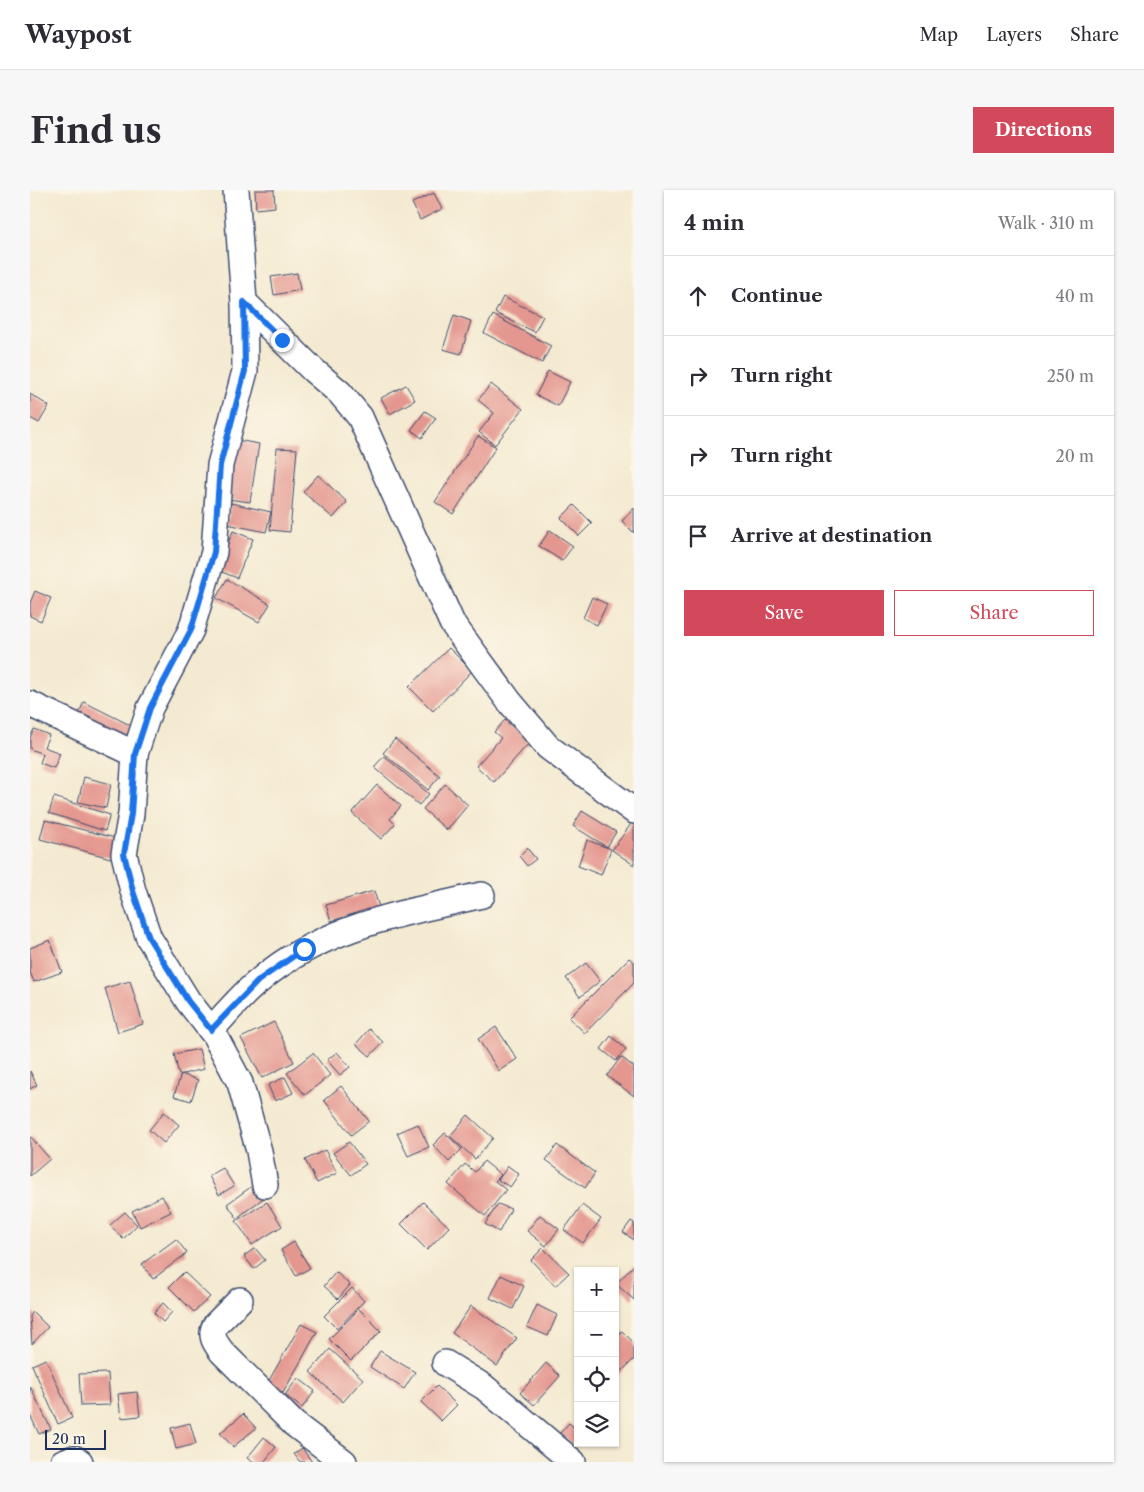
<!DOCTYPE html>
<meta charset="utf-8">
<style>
body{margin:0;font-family:"Libre Caslon Text",serif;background:#f7f7f7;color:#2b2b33}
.controls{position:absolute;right:15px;bottom:15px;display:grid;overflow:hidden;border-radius:0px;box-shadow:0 1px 4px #0004}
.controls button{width:45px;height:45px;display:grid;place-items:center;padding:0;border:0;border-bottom:1px solid #e1e1e2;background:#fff;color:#2b2b33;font:25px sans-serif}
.scale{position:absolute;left:15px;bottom:12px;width:61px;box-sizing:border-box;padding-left:5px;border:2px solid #1b2f5e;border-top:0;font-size:14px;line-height:18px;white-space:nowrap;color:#1b2f5e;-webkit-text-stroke:4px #fcf5e5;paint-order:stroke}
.stop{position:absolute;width:15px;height:15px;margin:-11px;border:4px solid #1a73e8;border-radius:50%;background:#fff}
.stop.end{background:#1a73e8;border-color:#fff;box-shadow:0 1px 5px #0008}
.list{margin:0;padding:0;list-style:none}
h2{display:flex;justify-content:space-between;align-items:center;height:65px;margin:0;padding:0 20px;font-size:21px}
h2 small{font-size:16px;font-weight:400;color:#7c7c81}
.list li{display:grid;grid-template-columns:32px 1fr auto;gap:15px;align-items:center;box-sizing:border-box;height:80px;padding:0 20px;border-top:1px solid #e1e1e2}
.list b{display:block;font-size:19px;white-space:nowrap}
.list em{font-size:16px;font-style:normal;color:#7c7c81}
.actions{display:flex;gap:10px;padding:15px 20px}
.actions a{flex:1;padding:11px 0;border:1px solid #d1495b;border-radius:0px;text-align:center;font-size:18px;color:#d1495b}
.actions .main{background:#d1495b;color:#fff}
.icon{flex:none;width:28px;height:28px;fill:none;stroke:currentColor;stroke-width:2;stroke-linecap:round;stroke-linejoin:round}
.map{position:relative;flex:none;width:604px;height:1272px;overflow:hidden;border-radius:0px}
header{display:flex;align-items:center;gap:30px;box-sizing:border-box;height:70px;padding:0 25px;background:#fff;border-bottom:1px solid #e1e1e2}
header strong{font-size:24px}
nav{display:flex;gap:28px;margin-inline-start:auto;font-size:18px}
.intro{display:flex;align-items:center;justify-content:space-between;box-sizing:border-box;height:120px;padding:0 30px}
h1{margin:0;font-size:35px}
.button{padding:12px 22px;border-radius:0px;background:#d1495b;color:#fff;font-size:18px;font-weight:700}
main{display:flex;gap:30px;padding:0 30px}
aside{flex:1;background:#fff;border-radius:0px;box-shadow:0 1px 4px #0004}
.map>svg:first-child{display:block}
</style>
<header>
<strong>Waypost</strong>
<nav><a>Map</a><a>Layers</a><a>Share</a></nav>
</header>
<div class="intro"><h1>Find us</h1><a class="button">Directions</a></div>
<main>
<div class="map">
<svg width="604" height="1272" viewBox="0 0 604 1272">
<rect width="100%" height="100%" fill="#fcf5e5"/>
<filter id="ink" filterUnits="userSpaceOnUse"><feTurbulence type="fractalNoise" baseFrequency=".02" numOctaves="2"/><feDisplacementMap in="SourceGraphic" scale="10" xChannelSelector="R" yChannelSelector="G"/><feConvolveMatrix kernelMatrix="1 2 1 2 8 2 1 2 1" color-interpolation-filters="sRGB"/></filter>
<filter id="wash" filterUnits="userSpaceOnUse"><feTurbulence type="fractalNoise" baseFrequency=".0096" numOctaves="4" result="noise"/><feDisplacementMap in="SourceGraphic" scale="20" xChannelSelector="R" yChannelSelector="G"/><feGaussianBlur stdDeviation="1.12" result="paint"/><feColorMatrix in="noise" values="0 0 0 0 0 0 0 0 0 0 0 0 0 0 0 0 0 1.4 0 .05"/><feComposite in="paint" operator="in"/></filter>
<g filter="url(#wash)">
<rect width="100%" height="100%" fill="#f4ead1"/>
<g id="blocks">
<g fill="#e4978f">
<polygon points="225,0 244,0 245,17 226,19"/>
<polygon points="404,3 412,19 390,30 382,13"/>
<polygon points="267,83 270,100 244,105 241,87"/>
<polygon points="473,107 513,126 505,142 465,123"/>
<polygon points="424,125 441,131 431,164 413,159"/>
<polygon points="463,125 521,156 512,173 454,143"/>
<polygon points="518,181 540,192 528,216 506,205"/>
<polygon points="461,194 493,219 465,255 449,242 464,223 448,210"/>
<polygon points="376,195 385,210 360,224 351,208"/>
<polygon points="0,204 19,216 9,233 0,228"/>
<polygon points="395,221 406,228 392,248 381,240"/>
<polygon points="448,246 466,257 423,324 405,312"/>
<polygon points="207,250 229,254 220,312 197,309"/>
<polygon points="247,258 267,259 260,342 240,340"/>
<polygon points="288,285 317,312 303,328 273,302"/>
<polygon points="201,313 241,322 236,342 197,334"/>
<polygon points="544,315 562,333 549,346 531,328"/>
<polygon points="604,318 604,343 592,331"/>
<polygon points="520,340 543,356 532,371 509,356"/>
<polygon points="203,341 223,349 207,388 187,380"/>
<polygon points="197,389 240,414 229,432 186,408"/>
<polygon points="5,401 21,408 11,431 0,426 0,413"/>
<polygon points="562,407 577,414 567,435 553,428"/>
<polygon points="419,458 442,481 403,521 379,497"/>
<polygon points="54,512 106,538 99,551 48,525"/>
<polygon points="475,530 500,552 464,592 446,576 471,548 464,542"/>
<polygon points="4,539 19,545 14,557 30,563 24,578 10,573 13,564 0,559 0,548"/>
<polygon points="365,549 410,586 398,600 353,563"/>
<polygon points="354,566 399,604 389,615 344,577"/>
<polygon points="54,587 81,594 76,618 48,612"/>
<polygon points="415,594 438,615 417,640 393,619"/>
<polygon points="347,595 371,616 360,629 365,634 351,649 322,623"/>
<polygon points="24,607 80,625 75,641 19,623"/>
<polygon points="552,621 586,642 577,657 543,636"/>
<polygon points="15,630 89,649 84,669 10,649"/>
<polygon points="604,630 604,675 582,660"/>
<polygon points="557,650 581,659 571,685 548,676"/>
<polygon points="497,658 506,669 497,676 489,666"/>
<polygon points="344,701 349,717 301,731 296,715"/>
<polygon points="20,750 32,782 4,792 0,782 0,758"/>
<polygon points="599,768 604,772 604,793 555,843 539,828"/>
<polygon points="556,773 570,791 550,807 536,788"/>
<polygon points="100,791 113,834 88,842 75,798"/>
<polygon points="244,832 264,872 232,888 211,848"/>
<polygon points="466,837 487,869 469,881 448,849"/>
<polygon points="339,839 353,852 340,866 326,854"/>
<polygon points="581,846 596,859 586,871 571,859"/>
<polygon points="169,859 174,879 149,885 144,864"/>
<polygon points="307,862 320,877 310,885 297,870"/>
<polygon points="283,863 300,885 275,905 257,883"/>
<polygon points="591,867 604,877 604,906 577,886"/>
<polygon points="0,881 7,895 0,899"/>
<polygon points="151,884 168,890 161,911 144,906"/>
<polygon points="255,887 263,903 245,911 238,895"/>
<polygon points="311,896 339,931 321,945 294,910"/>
<polygon points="134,922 149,935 134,953 119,940"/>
<polygon points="438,925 463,948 445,969 420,946"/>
<polygon points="388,934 399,957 378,966 367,943"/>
<polygon points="415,943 432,959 419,972 403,955"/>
<polygon points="0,946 20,969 0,986"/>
<polygon points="319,952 336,974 321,985 303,963"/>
<polygon points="527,955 565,983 555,998 516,970"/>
<polygon points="295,960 307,983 287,993 275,970"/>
<polygon points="454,971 471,985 465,991 476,1000 455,1026 418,994 435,974 445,982"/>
<polygon points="478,976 489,984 480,997 468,990"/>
<polygon points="193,978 204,996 189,1005 179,986"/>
<polygon points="225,994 235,1007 207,1028 197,1014"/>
<polygon points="132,1006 141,1022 110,1037 102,1021"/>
<polygon points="237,1012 252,1036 222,1055 206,1031"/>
<polygon points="393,1012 419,1037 397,1060 371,1034"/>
<polygon points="468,1014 481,1019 469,1042 455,1034"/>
<polygon points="552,1015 571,1029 553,1053 534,1040"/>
<polygon points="95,1022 107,1035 93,1049 80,1035"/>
<polygon points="510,1025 529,1039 516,1056 497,1041"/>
<polygon points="601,1031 604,1033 604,1050 593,1042"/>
<polygon points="146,1049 157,1063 123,1089 112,1074"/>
<polygon points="264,1052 280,1078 266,1086 251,1060"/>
<polygon points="225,1058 235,1070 224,1079 214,1066"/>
<polygon points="513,1058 539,1083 525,1096 501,1070"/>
<polygon points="604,1075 604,1110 586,1094"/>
<polygon points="154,1082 180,1107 164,1122 139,1097"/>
<polygon points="306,1082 320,1095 308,1109 294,1096"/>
<polygon points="471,1085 494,1096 483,1119 460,1108"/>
<polygon points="322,1098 334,1111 307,1139 294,1126"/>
<polygon points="133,1113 142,1122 133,1132 124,1123"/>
<polygon points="507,1115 527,1125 518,1146 497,1137"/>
<polygon points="441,1116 487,1148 467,1176 422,1143"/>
<polygon points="329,1119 351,1141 321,1171 299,1149"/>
<polygon points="3,1122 18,1137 2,1154 0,1126"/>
<polygon points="271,1134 287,1142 253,1203 237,1194"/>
<polygon points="592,1141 604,1153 604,1169 588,1185 585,1182 585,1148"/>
<polygon points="300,1159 333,1189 313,1212 280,1182"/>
<polygon points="350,1161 385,1182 374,1199 340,1177"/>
<polygon points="16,1169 42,1228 28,1234 2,1175"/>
<polygon points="516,1173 530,1186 504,1215 490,1203"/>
<polygon points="78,1183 80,1215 51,1216 49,1184"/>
<polygon points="268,1188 285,1201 272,1218 255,1205"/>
<polygon points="0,1196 21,1239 9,1244 0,1225"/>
<polygon points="407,1196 427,1215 411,1231 391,1212"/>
<polygon points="107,1202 110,1226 91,1228 88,1204"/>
<polygon points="213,1224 226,1238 203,1257 190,1243"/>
<polygon points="160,1233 166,1254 146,1259 141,1238"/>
<polygon points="539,1233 548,1241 548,1250 543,1255 530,1243"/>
<polygon points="234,1247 246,1257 234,1272 222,1272 217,1268"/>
<polygon points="272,1258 282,1272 270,1272 264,1264"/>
</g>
</g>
</g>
<g filter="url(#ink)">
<use href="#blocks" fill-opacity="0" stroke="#3c4b6f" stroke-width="1"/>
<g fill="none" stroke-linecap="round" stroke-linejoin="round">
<defs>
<g id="minor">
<polyline points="206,0 214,112 215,181 190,275 184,362 161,440 120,518 105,564 101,624 94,664 103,701 119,748 158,811 184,844 210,893 229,961 235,995"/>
<polyline points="214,112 283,180 310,203 330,227 422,433 479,511 518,557 604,621"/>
<polyline points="0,514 105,564"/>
<path d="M181,840C196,824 211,805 229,791C291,737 374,723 452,705"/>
<path d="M210,1110L186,1134C179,1145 185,1153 192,1162L264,1234L314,1272"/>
<polyline points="415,1173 454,1197 543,1272"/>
<polyline points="33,1272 44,1268 50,1272"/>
</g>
</defs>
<use href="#minor" stroke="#3c4b6f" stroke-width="28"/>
<use href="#minor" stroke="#fff" stroke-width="25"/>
</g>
</g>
<g fill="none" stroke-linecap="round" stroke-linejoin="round" filter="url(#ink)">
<polyline stroke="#1a73e8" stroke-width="6" points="252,150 214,112 215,181 190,275 184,362 161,440 120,518 105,564 101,624 94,664 103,701 119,748 158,811 181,840 229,790 274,759"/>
</g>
</svg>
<div class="controls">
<button>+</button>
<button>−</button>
<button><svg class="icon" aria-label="locate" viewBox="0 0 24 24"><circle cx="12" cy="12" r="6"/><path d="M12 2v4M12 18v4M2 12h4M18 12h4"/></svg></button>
<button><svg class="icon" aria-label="layers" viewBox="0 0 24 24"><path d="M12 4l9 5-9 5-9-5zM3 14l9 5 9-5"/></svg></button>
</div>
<div class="scale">20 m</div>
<div class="stop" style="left:274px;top:759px"></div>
<div class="stop end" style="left:252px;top:150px"></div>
</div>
<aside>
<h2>4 min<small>Walk · 310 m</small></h2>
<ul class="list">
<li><svg class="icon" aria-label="ahead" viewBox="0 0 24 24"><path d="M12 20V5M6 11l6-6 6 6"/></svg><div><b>Continue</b></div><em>40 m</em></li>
<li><svg class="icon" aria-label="right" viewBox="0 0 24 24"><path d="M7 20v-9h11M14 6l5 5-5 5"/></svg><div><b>Turn right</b></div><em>250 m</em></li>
<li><svg class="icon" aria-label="right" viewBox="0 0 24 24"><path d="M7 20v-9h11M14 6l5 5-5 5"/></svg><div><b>Turn right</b></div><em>20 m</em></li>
<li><svg class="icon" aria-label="arrive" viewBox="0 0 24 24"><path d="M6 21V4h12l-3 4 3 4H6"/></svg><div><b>Arrive at destination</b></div></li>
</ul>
<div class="actions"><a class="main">Save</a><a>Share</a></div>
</aside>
</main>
